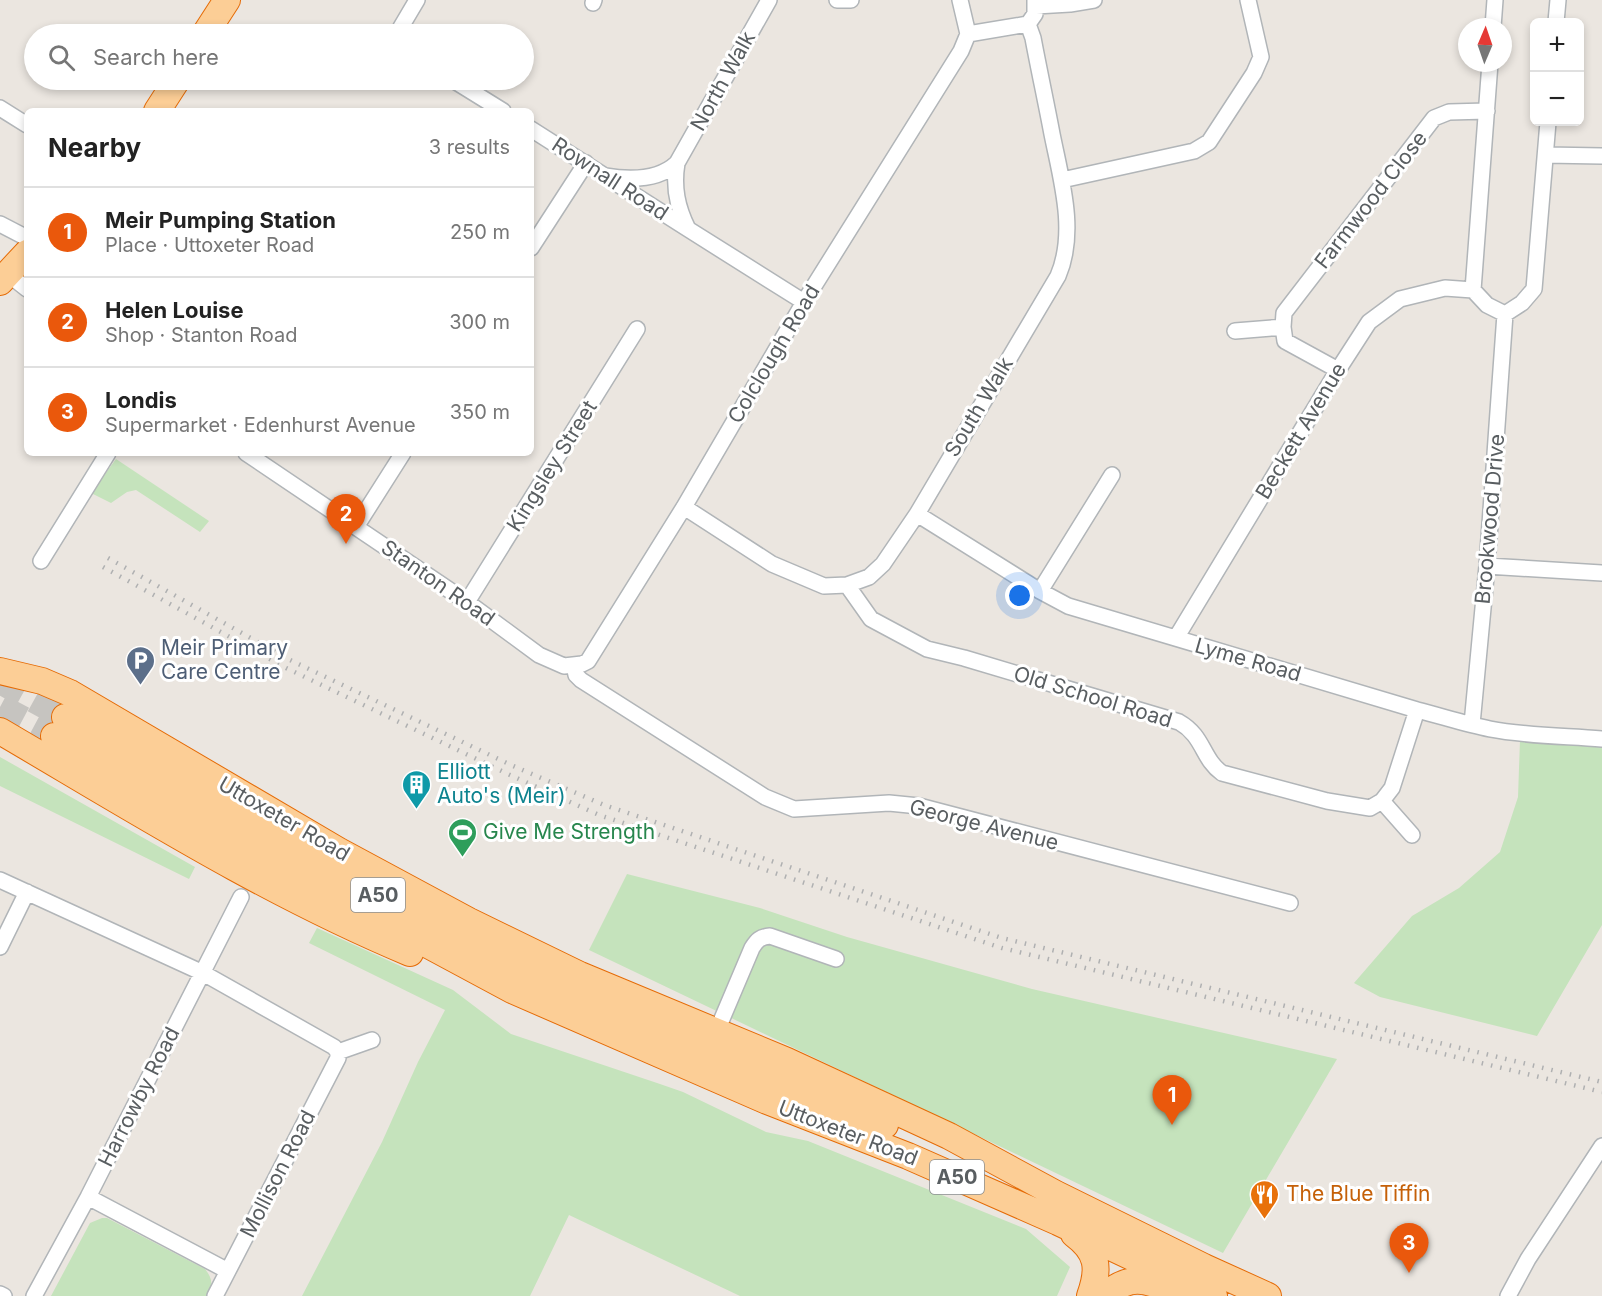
<!DOCTYPE html>
<meta charset="utf-8">
<style>
:root{--surface:#fff;--page:#f6f6f6;--text:#222;--muted:#767676;--line:#e0e0e0;--accent:#ea580c}
body{margin:0;font-family:Inter,sans-serif;background:var(--page);color:var(--text)}
.controls{position:absolute;right:18px;top:18px;display:grid;overflow:hidden;border-radius:9px;box-shadow:0 3px 9px #0003}
.controls button{width:54px;height:54px;display:grid;place-items:center;padding:0;border:0;border-bottom:2px solid var(--line);background:var(--surface);color:var(--text);font:30px sans-serif}
.compass{position:absolute;left:1458px;top:18px;width:54px;height:54px;border-radius:50%;background:var(--surface);box-shadow:0 3px 9px #0003;rotate:2deg}
.you{position:absolute;left:1020px;top:596px;width:21px;height:21px;margin:-15px;border:4px solid #fff;border-radius:50%;background:#1a73e8;box-shadow:0 0 0 9px #1a73e833}
.badge{display:grid;place-items:center;width:39px;height:39px;border-radius:50%;background:var(--accent);color:#fff;font-size:20px;font-weight:700}
.pin{position:absolute;translate:-50% -50px;filter:drop-shadow(0 2px 3px #0008)}
.pin::after{content:'';position:absolute;top:32px;width:21px;height:18px;background:inherit;clip-path:polygon(0 0,100% 0,50% 100%)}
.list{margin:0;padding:0;list-style:none}
h2{display:flex;justify-content:space-between;align-items:center;height:78px;margin:0;padding:0 24px;font-size:26px}
h2 small{font-size:20px;font-weight:400;color:var(--muted)}
.list li{display:grid;grid-template-columns:39px 1fr auto;gap:18px;align-items:center;box-sizing:border-box;height:90px;padding:0 24px;border-top:2px solid var(--line)}
.list b{display:block;font-size:22px;white-space:nowrap}
.list p{margin:0;font-size:20px;white-space:nowrap;color:var(--muted)}
.list em{font-size:20px;font-style:normal;color:var(--muted)}
.icon{flex:none;width:33px;height:33px;fill:none;stroke:currentColor;stroke-width:2;stroke-linecap:round;stroke-linejoin:round}
.map{position:relative;flex:none;width:1602px;height:1296px;overflow:hidden}
.search{position:absolute;background:var(--surface);box-shadow:0 3px 9px #0003;left:24px;top:24px;width:510px;height:66px;display:flex;align-items:center;gap:15px;box-sizing:border-box;padding:0 21px;border-radius:33px;color:var(--muted);font-size:22px}
.panel{position:absolute;background:var(--surface);box-shadow:0 3px 9px #0003;left:24px;top:108px;width:510px;height:348px;border-radius:9px}
.map>svg:first-child{display:block}
.green{fill:#c5e3bc}
.lines{fill:none;stroke-linecap:round;stroke-linejoin:round}
.trunk-tunnel{stroke:#c6c4c0;stroke-width:26;stroke-dasharray:26 13;stroke-linecap:butt}
.minor-casing{stroke:#b1b5b8;stroke-width:18}
.trunk-casing{stroke:#e56b06;stroke-width:28}
.minor{stroke:#fff;stroke-width:15}
.trunk{stroke:#fcce96;stroke-width:26}
.rail{stroke:#afb0b1;stroke-width:4.5;stroke-dasharray:1.5 8;stroke-linecap:butt}
.labels{text-anchor:middle;stroke-width:6;stroke-linejoin:round;paint-order:stroke}
.shield{fill:#fff;stroke:#8b8e90;stroke-width:1.5}
.shield-label{font-size:20px;font-weight:bold;fill:#595e61}
.street-label{font-size:21px;fill:#595e61;stroke:#fff}
.service-label{font-size:21px;fill:#4e5e75;stroke:#fff;text-anchor:start}
.culture-label{font-size:21px;fill:#0d838f;stroke:#fff;text-anchor:start}
.leisure-label{font-size:21px;fill:#27864d;stroke:#fff;text-anchor:start}
.food-label{font-size:21px;fill:#c56008;stroke:#fff;text-anchor:start}
</style>
<div class="map">
<svg width="1602" height="1296" viewBox="0 0 1602 1296">
<rect width="100%" height="100%" fill="#ebe6e0"/>
<path class="green" d="M116 459 209 521 200 532 136 490 127 492 111 503 91 493Z
M1520 740 1602 745V925L1537 1036 1380 997 1354 983 1412 916 1459 888 1500 852 1518 797Z
M0 757 195 867 189 879 0 786Z
M627 874 760 908 847 937 1032 989 1337 1059 1223 1253 589 950Z
M317 928 453 990 511 1034 660 1084 683 1092 766 1132 808 1141 1026 1229 1070 1267 1057 1296H740L569 1215 530 1296H302L382 1142 418 1062 445 1010 309 943Z
M102 1218H107L205 1269C213 1279 213 1285 207 1296H51L90 1223Z"/>
<g class="lines">
<path class="trunk-tunnel" d="M0 681 65 717
M0 707 54 736"/>
<defs>
<path id="minor" d="M837 0H851
M960 0 968 34 1028 24 1035 14V0
M593 3 594 0
M1036 6 1070 4 1094 0
M1556 22 1558 0
M1493 27 1495 0
M399 34 401 27 417 0
M1490 63 1473 290 1487 305 1505 314
M453 80 503 111
M0 108 27 125
M531 129 688 229
M1546 155 1602 156
M677 163C673 187 677 207 688 229L804 302
M605 176C629 180 658 181 677 163L769 0
M1062 180 1194 151 1209 142 1254 73 1261 57 1248 0
M0 224 27 238
M531 248 586 163
M8 274 27 289
M1505 314 1522 303 1534 289 1548 122
M1235 331 1283 327
M1338 370 1285 341 1283 327 1284 313 1434 118 1449 112 1487 111
M246 453 467 602 539 655 564 666 582 664 588 661 684 507 804 302 961 51 968 34
M684 507 772 564 824 586 847 585 869 577 883 564 917 514 1058 276C1077 232 1061 179 1052 134 1046 102 1039 70 1033 38L1028 24
M917 514 1040 591 1068 606 1417 710C1441 716 1465 724 1490 729 1526 736 1565 736 1602 739
M356 527 403 453
M41 561 108 453
M1487 566 1602 573
M847 585 871 619 927 649 964 658 1179 722C1204 736 1202 759 1222 773L1327 801 1370 808 1382 801 1392 788 1417 710
M1040 591 1112 475
M467 602 637 329
M1176 638 1338 370 1369 322 1400 299 1445 288 1473 290
M574 665 576 675 581 680 765 797 794 809 889 803 919 806 1290 903
M1472 724 1487 566 1505 314
M1382 801 1412 835
M0 880 203 973 334 1047 338 1052V1058L215 1296
M0 947 27 892
M716 1033 752 948C757 940 760 937 770 936L836 959
M338 1052 372 1040
M88 1197 228 1271
M0 1294 4 1296
M34 1296 88 1197 241 897
M1508 1296 1528 1259 1602 1146"/>
<path id="trunk" d="M205 34 227 0
M157 111 177 80
M0 282 27 253
M0 671 42 681 70 693 339 851 469 921 580 975 787 1061 949 1136 1056 1194 1204 1267 1268 1296
M65 717 345 878 525 974 703 1052 885 1125
M0 731C133 809 266 893 410 953
M54 736 268 859 512 990 767 1101 908 1156 1058 1222 1214 1296
M1074 1234C1098 1252 1100 1268 1090 1296
M1104 1296C1129 1275 1144 1278 1172 1291"/>
</defs>
<use href="#minor" class="minor-casing"/>
<use href="#trunk" class="trunk-casing"/>
<use href="#minor" class="minor"/>
<use href="#trunk" class="trunk"/>
<path class="rail" d="M108 558 290 660 511 765 604 805 1002 938 1602 1082
M103 567 286 668 510 775 599 815 1002 948 1602 1092"/>
</g>
<defs>
<symbol id="parking-pin" viewBox="-11 -11 22 30"><path d="M0 17L-7.5 6A9.5 9.5 0 1 1 7.5 6Z" fill="#5c6f8a" stroke="#fff"/><path d="M-3.5-5.5H1a3.5 3.5 0 0 1 0 7H-1V5.5H-3.5ZM-1-3.4V-.6H.8a1.4 1.4 0 0 0 0-2.8Z" fill="#fff"/></symbol>
<symbol id="building-pin" viewBox="-11 -11 22 30"><path d="M0 17L-7.5 6A9.5 9.5 0 1 1 7.5 6Z" fill="#0f9aa8" stroke="#fff"/><path d="M-4-6H4V6H1V3H-1V6H-4ZM-2.5-4.3h1.7v1.8h-1.7ZM.8-4.3h1.7v1.8H.8ZM-2.5-1h1.7V.8h-1.7ZM.8-1h1.7V.8H.8Z" fill="#fff"/></symbol>
<symbol id="stadium-pin" viewBox="-11 -11 22 30"><path d="M0 17L-7.5 6A9.5 9.5 0 1 1 7.5 6Z" fill="#2e9e5b" stroke="#fff"/><path d="M0-5a6.5 5 0 1 0 0 10a6.5 5 0 1 0 0-10ZM-3.5-1.8h7v3.6h-7Z" fill="#fff"/></symbol>
<symbol id="restaurant-pin" viewBox="-11 -11 22 30"><path d="M0 17L-7.5 6A9.5 9.5 0 1 1 7.5 6Z" fill="#e8710a" stroke="#fff"/><path d="M-5-6h1v4h1v-4h1v4h1v-4h1v5L-1.5 .5V6h-2V.5L-5-1ZM5-6V6H3V1.5H1.5Q1.5-4 5-6Z" fill="#fff"/></symbol>
</defs>
<g fill-rule="evenodd">
<use href="#parking-pin" x="124" y="644" width="33" height="45"/>
<use href="#building-pin" x="400" y="768" width="33" height="45"/>
<use href="#stadium-pin" x="446" y="816" width="33" height="45"/>
<use href="#restaurant-pin" x="1248" y="1178" width="33" height="45"/>
</g>
<g class="labels">
<g class="shield">
<rect x="351" y="878" width="54" height="34" rx="4.5"/>
<rect x="930" y="1160" width="54" height="34" rx="4.5"/>
</g>
<g class="shield-label">
<text x="378" y="902">A50</text>
<text x="957" y="1184">A50</text>
</g>
<g class="street-label">
<text transform="translate(723 81) rotate(-61)" y="7">North Walk</text>
<text transform="translate(610 179) rotate(33)" y="7">Rownall Road</text>
<text transform="translate(1371 200) rotate(-52)" y="7">Farmwood Close</text>
<text transform="translate(774 354) rotate(-59)" y="7">Colclough Road</text>
<text transform="translate(979 407) rotate(-59)" y="7">South Walk</text>
<text transform="translate(1301 431) rotate(-59)" y="7">Beckett Avenue</text>
<text transform="translate(552 466) rotate(-58)" y="7">Kingsley Street</text>
<text transform="translate(1490 519) rotate(-85)" y="7">Brookwood Drive</text>
<text transform="translate(438 583) rotate(35)" y="7">Stanton Road</text>
<text transform="translate(1248 660) rotate(16)" y="7">Lyme Road</text>
<text transform="translate(1093 697) rotate(17)" y="7">Old School Road</text>
<text transform="translate(284 819) rotate(30)" y="7">Uttoxeter Road</text>
<text transform="translate(984 825) rotate(14)" y="7">George Avenue</text>
<text transform="translate(139 1097) rotate(-63)" y="7">Harrowby Road</text>
<text transform="translate(848 1133) rotate(21)" y="7">Uttoxeter Road</text>
<text transform="translate(278 1174) rotate(-63)" y="7">Mollison Road</text>
</g>
<g class="service-label">
<text x="161" y="655">Meir Primary<tspan x="161" dy="24">Care Centre</tspan></text>
</g>
<g class="culture-label">
<text x="437" y="779">Elliott<tspan x="437" dy="24">Auto's (Meir)</tspan></text>
</g>
<g class="leisure-label">
<text x="483" y="839">Give Me Strength</text>
</g>
<g class="food-label">
<text x="1286" y="1201">The Blue Tiffin</text>
</g>
</g>
</svg>
<div class="controls">
<button>+</button>
<button>−</button>
</div>
<svg class="compass" viewBox="-18 -18 36 36"><path d="M0-13l5 13h-10z" fill="#e53935"/><path d="M0 13l5-13h-10z" fill="#767676"/></svg>
<div class="you"></div>
<div class="pin badge" style="left:1172px;top:1125px">1</div>
<div class="pin badge" style="left:346px;top:544px">2</div>
<div class="pin badge" style="left:1409px;top:1273px">3</div>
<div class="search"><svg class="icon" aria-label="search" viewBox="0 0 24 24"><circle cx="10" cy="10" r="6"/><path d="M15 15l6 6"/></svg>Search here</div>
<section class="panel">
<h2>Nearby<small>3 results</small></h2>
<ul class="list">
<li><span class="badge">1</span><div><b>Meir Pumping Station</b><p>Place · Uttoxeter Road</p></div><em>250 m</em></li>
<li><span class="badge">2</span><div><b>Helen Louise</b><p>Shop · Stanton Road</p></div><em>300 m</em></li>
<li><span class="badge">3</span><div><b>Londis</b><p>Supermarket · Edenhurst Avenue</p></div><em>350 m</em></li>
</ul>
</section>
</div>
